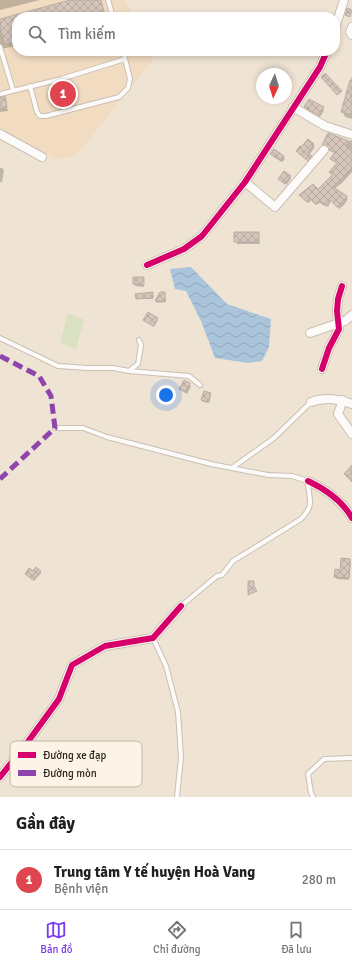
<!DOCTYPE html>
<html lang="vi">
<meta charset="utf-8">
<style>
:root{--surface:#fff;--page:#f2f2f2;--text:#202124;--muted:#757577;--line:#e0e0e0;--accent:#7c3aed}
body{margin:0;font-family:Signika,sans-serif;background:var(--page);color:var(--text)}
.compass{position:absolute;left:256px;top:68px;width:36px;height:36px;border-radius:50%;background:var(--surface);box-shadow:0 2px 6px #0003;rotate:184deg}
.you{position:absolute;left:166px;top:395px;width:14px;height:14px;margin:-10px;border:3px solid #fff;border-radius:50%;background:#1a73e8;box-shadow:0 0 0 6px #1a73e833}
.badge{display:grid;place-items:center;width:26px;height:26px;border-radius:50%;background:var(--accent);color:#fff;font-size:13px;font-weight:700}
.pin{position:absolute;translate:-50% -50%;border:2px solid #fff;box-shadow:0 1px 4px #0006}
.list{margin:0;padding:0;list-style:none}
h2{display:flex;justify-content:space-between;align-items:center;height:52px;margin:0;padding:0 16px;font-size:17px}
h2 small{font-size:13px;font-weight:400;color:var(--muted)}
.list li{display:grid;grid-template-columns:26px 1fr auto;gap:12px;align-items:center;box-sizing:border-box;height:60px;padding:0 16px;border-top:1px solid var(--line)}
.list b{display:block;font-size:15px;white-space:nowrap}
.list p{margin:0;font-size:13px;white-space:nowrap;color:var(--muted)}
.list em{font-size:13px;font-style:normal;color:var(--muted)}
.icon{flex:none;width:22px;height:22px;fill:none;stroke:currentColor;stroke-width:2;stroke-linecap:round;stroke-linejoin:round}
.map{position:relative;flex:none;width:352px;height:797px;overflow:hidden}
.search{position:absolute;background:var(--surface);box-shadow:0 2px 6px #0003;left:12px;right:12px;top:12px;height:44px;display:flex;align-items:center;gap:10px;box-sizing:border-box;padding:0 14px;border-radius:16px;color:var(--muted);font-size:15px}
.sheet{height:112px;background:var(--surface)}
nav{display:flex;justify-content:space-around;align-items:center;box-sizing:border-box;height:56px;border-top:1px solid var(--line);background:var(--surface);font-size:11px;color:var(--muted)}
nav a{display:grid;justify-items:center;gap:2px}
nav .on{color:var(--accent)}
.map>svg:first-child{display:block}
.built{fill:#f1dcc2}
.park{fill:#dae0c2}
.water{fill:url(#water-waves)}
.shadow{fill:#0003}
.building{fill:url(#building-cross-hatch);stroke:#baaea5}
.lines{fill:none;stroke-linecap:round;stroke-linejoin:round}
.service-casing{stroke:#c9bfb3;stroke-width:6}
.minor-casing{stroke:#c9bfb3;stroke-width:10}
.service{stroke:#fdfbf9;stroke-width:4}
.minor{stroke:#fdfbf9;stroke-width:8}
.quiet{stroke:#8e44ad;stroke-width:5;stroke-dasharray:10 5;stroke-linecap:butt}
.cycleway-casing{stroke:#fdf4e8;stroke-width:8}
.cycleway{stroke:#d6006c;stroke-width:6}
.key{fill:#fdf4e8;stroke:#bfb6aa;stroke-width:1}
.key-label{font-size:11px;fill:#2e261b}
</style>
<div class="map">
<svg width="352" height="797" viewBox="0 0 352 797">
<defs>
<pattern id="water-waves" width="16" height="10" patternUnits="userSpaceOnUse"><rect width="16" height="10" fill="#aac4db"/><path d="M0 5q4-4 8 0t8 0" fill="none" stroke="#93a8bb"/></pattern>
<pattern id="building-cross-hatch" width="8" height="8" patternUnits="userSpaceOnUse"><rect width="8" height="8" fill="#d5c5ba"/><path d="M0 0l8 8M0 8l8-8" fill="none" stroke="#b7a99f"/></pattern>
</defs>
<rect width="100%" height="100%" fill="#efe3d4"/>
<path class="built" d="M0 0H125L134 17H17V51H150L154 58 79 152 68 158 55 159 0 130Z"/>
<path class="park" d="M68 313 84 320 76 349 60 343Z"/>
<path class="water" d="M191 267 227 304 271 319 269 347 262 361 248 363 215 358 201 321 186 291 175 289 170 269Z"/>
<path class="shadow" d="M0 0H40L0 10Z
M74 0H101L106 17H17V46L0 49V20Z
M352 76V119L345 117 343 112Z
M4 98 8 111 0 112V99Z
M305 107 323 108 324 110 320 117 306 109Z
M308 140 315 147 309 155 312 159 309 162 298 153Z
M352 140V172L342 183 334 189 346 197 348 199 344 205 339 209 331 201 328 207 320 203 316 205 312 200 308 203 302 197 317 191 333 176 330 173 337 164 332 159 335 153 332 152 329 148 324 147 323 145 347 142Z
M274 150 284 157 285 159 282 162 273 156 272 154Z
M0 168H2L4 170 2 182H0Z
M290 177 291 179 286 185 281 181Z
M235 233H258L260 244H237Z
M134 278H143L144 287 135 286Z
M161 293H164L165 295 166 302 157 303 156 301Z
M152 294 153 299H137Z
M157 318 158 320 154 327 145 320Z
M189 384 191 386 187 394 182 391 180 389Z
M210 394 211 396 209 403 203 402 202 399Z
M350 560 351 562 349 580 337 579 335 576Z
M40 571 41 573 34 581 26 574Z"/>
<path class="building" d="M70 0H101L105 17H17V41L5 44 0 27V19Z
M347 8 352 10 350 17 345 15Z
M325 73 342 91 337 95 321 77Z
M350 80H352V115L341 112Z
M5 96 7 107 0 109V97Z
M309 99 324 107 319 116 304 107Z
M328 133 349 141 346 146 352 149V169L341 181 333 187 347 196 343 204 342 203 337 207 330 200 326 206 318 201 315 204 310 198 307 202 299 195 313 184 318 189 332 175 329 172 337 163 330 159 335 152 329 150 327 146 322 145Z
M308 139 314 144 308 153 312 156 308 161 296 151 300 146 301 147Z
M274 149 284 156 281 161 270 154Z
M284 171 291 176 285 184 278 179Z
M234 232H259V242H234Z
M133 277H144V285L133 284Z
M153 292V298L136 299 135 294Z
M160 292H165V301H155Z
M148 312 158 318 153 326 143 320Z
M184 380 190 383 186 392 179 389Z
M204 391 211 393 208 402 201 400Z
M352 465V482L344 474Z
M341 558 350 559 349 578 334 577 335 569 340 570Z
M36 567 41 571 33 580 25 574 29 568 33 571Z
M248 581H254V586L257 591 248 595Z"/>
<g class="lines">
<defs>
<path id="service" d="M108 0 113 17
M0 47 13 90
M30 86 37 112 40 116H46L119 97 128 88 130 79 123 51
M0 94 61 79 125 59
M0 338 58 366 88 368H113L129 371 189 376 200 385
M129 371 138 364 141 345 139 340
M55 428H83L107 437 211 464 268 475 292 476 308 481C308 500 316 503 301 519L233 561 222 575 217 576 181 606
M232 468 274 438 311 402
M153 638 166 666 178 712 181 757 177 797
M313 797 311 793 308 774 324 759 352 758"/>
<path id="minor" d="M352 27 350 32 352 35
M335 28 344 0
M293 107 325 126 350 134
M0 134 42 157
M245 182 275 207 324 150
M147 265 184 249 202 236 245 182 320 67 327 51
M310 333 345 321 352 315
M322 369 329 348 339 329 337 311 338 299 342 286
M343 400 338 414 352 434
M311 402C324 397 339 399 352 404
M308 481C325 489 343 502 352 518
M0 777 27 743 59 699 72 665 105 646 153 638 181 606"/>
</defs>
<use href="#service" class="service-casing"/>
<use href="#minor" class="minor-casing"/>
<use href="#service" class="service"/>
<use href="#minor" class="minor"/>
<path class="quiet" d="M0 356 39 376 51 396 55 428 0 479"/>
<defs>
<path id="cycleway" d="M147 265 184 249 202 236 245 182 320 67 327 51
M322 369 329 348 339 329 337 311 338 299 342 286
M308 481C325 489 343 502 352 518
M0 777 27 743 59 699 72 665 105 646 153 638 181 606"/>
</defs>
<use href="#cycleway" class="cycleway-casing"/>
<use href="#cycleway" class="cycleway"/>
</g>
<rect x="10" y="741" width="132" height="46" rx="6" class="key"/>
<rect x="18" y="752" width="18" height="6" fill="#d6006c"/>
<rect x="18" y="770" width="18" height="6" fill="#8e44ad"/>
<g class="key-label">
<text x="43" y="759">Đường xe đạp</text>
<text x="43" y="777">Đường mòn</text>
</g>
</svg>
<svg class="compass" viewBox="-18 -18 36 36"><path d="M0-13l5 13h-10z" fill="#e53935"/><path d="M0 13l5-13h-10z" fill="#757577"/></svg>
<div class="you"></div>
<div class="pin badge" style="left:63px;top:94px;background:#e0444e">1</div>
<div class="search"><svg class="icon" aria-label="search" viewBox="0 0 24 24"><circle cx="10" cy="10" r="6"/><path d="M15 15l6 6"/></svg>Tìm kiếm</div>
</div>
<section class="sheet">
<h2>Gần đây<small></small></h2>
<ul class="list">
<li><span class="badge" style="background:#e0444e">1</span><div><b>Trung tâm Y tế huyện Hoà Vang</b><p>Bệnh viện</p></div><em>280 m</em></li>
</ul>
</section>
<nav>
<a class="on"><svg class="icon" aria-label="map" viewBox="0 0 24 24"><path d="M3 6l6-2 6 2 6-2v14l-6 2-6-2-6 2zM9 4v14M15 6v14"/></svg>Bản đồ</a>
<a><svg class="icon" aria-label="directions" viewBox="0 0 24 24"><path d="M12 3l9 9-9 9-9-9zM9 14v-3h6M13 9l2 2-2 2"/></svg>Chỉ đường</a>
<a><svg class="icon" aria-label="saved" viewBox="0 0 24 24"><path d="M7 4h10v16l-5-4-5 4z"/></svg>Đã lưu</a>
</nav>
